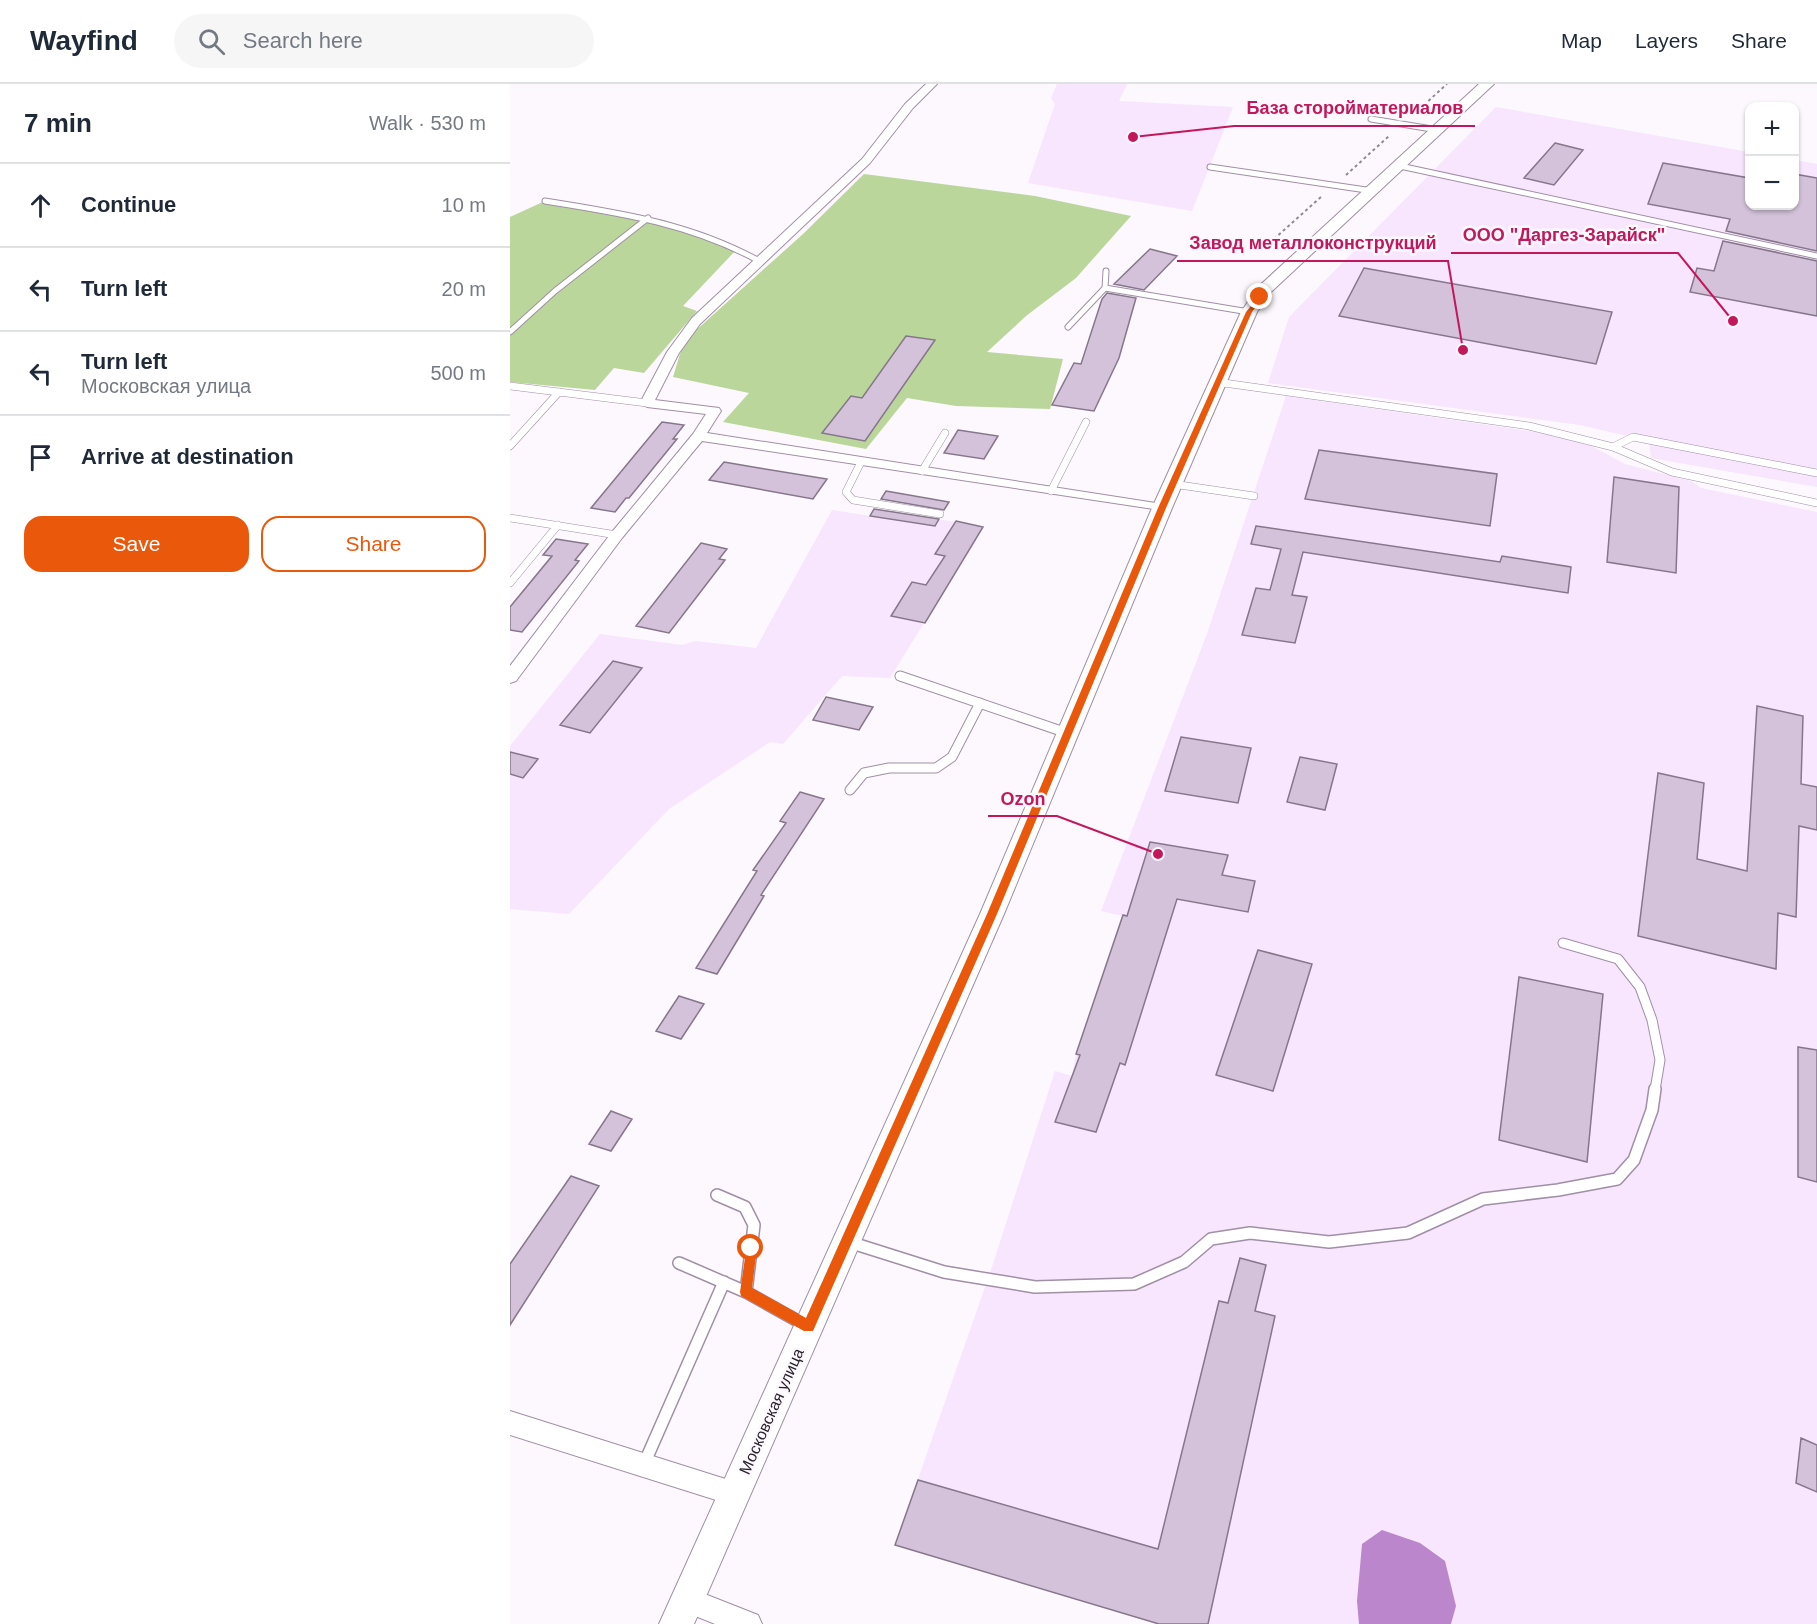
<!DOCTYPE html>
<meta charset="utf-8">
<style>
:root{--surface:#fff;--page:#f6f6f7;--text:#1f2937;--muted:#747a83;--line:#e0e1e3;--accent:#ea580c}
body{margin:0;font-family:Arial,sans-serif;background:var(--page);color:var(--text)}
.controls{position:absolute;right:18px;top:18px;display:grid;overflow:hidden;border-radius:12px;box-shadow:0 2px 4px #0004}
.controls button{width:54px;height:54px;display:grid;place-items:center;padding:0;border:0;border-bottom:2px solid var(--line);background:var(--surface);color:var(--text);font:30px sans-serif}
.stop{position:absolute;width:18px;height:18px;margin:-14px;border:4px solid #ea580c;border-radius:50%;background:#fff}
.stop.end{background:#ea580c;border-color:#fff;box-shadow:0 2px 6px #0008}
.list{margin:0;padding:0;list-style:none}
h2{display:flex;justify-content:space-between;align-items:center;height:78px;margin:0;padding:0 24px;font-size:26px}
h2 small{font-size:20px;font-weight:400;color:var(--muted)}
.list li{display:grid;grid-template-columns:39px 1fr auto;gap:18px;align-items:center;box-sizing:border-box;height:84px;padding:0 24px;border-top:2px solid var(--line)}
.list b{display:block;font-size:22px;white-space:nowrap}
.list p{margin:0;font-size:20px;white-space:nowrap;color:var(--muted)}
.list em{font-size:20px;font-style:normal;color:var(--muted)}
.actions{display:flex;gap:12px;padding:18px 24px}
.actions a{flex:1;padding:14px 0;border:2px solid var(--accent);border-radius:18px;text-align:center;font-size:21px;color:var(--accent)}
.actions .main{background:var(--accent);color:#fff}
.icon{flex:none;width:33px;height:33px;fill:none;stroke:currentColor;stroke-width:2;stroke-linecap:round;stroke-linejoin:round}
.map{position:relative;flex:none;width:1307px;height:1540px;overflow:hidden}
header{display:flex;align-items:center;gap:36px;box-sizing:border-box;height:84px;padding:0 30px;background:var(--surface);border-bottom:2px solid var(--line)}
header strong{font-size:28px}
nav{display:flex;gap:33px;margin-inline-start:auto;font-size:21px}
.search{width:420px;height:54px;background:var(--page);display:flex;align-items:center;gap:15px;box-sizing:border-box;padding:0 21px;border-radius:33px;color:var(--muted);font-size:22px}
main{display:flex}
aside{flex:1;background:var(--surface)}
.map>svg:first-child{display:block}
.built{fill:#f8e5fe}
.green{fill:#bad69a}
.water{fill:#bb86cb}
.building{fill:#d4c2da;stroke:#86768b;stroke-width:1.5}
.lines{fill:none;stroke-linecap:round;stroke-linejoin:round}
.service-far3-casing{stroke:#a08fa5;stroke-width:7}
.service-far2-casing{stroke:#a08fa5;stroke-width:8}
.service-far1-casing{stroke:#a08fa5;stroke-width:11}
.service-casing{stroke:#a08fa5;stroke-width:14}
.minor-casing{stroke:#a08fa5;stroke-width:2}
.secondary-casing{stroke:#a08fa5;stroke-width:2}
.path{stroke:#8f8a91;stroke-width:2;stroke-dasharray:3 3;stroke-linecap:butt}
.service-far3{stroke:#fff;stroke-width:5}
.service-far2{stroke:#fff;stroke-width:7}
.service-far1{stroke:#fff;stroke-width:9}
.service{stroke:#fff;stroke-width:11}
.minor{fill:#fff;fill-rule:evenodd}
.secondary{fill:#fff;fill-rule:evenodd}
.route{fill:#ea580c}
.labels{text-anchor:middle;stroke-width:5;stroke-linejoin:round;paint-order:stroke}
.street-label{font-size:16px;fill:#28222a;stroke:#fcf8fd}
.leader{fill:none;stroke:#c2185b;stroke-width:2}
.callout-dot{fill:#c2185b;stroke:#fcf8fd;stroke-width:2}
.callout-label{font-size:18px;text-anchor:middle;font-weight:bold;fill:#c2185b;stroke:#fcf8fd;stroke-width:5;stroke-linejoin:round;paint-order:stroke}
</style>
<header>
<strong>Wayfind</strong>
<div class="search"><svg class="icon" aria-label="search" viewBox="0 0 24 24"><circle cx="10" cy="10" r="6"/><path d="M15 15l6 6"/></svg>Search here</div>
<nav><a>Map</a><a>Layers</a><a>Share</a></nav>
</header>
<main>
<aside>
<h2>7 min<small>Walk · 530 m</small></h2>
<ul class="list">
<li><svg class="icon" aria-label="ahead" viewBox="0 0 24 24"><path d="M12 20V5M6 11l6-6 6 6"/></svg><div><b>Continue</b></div><em>10 m</em></li>
<li><svg class="icon" aria-label="left" viewBox="0 0 24 24"><path d="M17 20v-9H6M10 6l-5 5 5 5"/></svg><div><b>Turn left</b></div><em>20 m</em></li>
<li><svg class="icon" aria-label="left" viewBox="0 0 24 24"><path d="M17 20v-9H6M10 6l-5 5 5 5"/></svg><div><b>Turn left</b><p>Московская улица</p></div><em>500 m</em></li>
<li><svg class="icon" aria-label="arrive" viewBox="0 0 24 24"><path d="M6 21V4h12l-3 4 3 4H6"/></svg><div><b>Arrive at destination</b></div></li>
</ul>
<div class="actions"><a class="main">Save</a><a>Share</a></div>
</aside>
<div class="map">
<svg width="1307" height="1540" viewBox="0 0 1307 1540">
<rect width="100%" height="100%" fill="#fcf8fd"/>
<path class="built" d="M547 0H617L609 17 723 23 682 127 518 99 545 20 541 14Z
M986 23 1239 68 1240 122H1284L1285 76 1307 80V403L1141 374 1139 357 1070 341 758 299 779 233Z
M776 312 1047 351 1076 359 1115 380 1181 397 1191 404 1307 428V1540H649L385 1461 482 1183 545 987 562 992 566 970 613 832 591 827 698 547Z
M322 426 411 440 416 433 473 443 380 594 332 592 273 660 260 658 159 725 59 830 0 825V662L90 550 172 561 185 557 246 564Z"/>
<path class="green" d="M354 90 525 112 621 132 566 194 516 232 477 268 553 275 540 325 446 322 397 314 356 365 213 338 239 309 163 293 174 257 293 150Z
M35 117 154 136 228 164 173 222 187 227 134 289 104 284 85 306 0 298V133Z"/>
<path class="water" d="M872 1446 910 1459 935 1477 946 1522 941 1540H849L847 1517 852 1460Z"/>
<path class="building" d="M1045 59 1073 66 1044 101 1014 94Z
M1153 79 1239 94V122H1284V90L1307 94V167L1216 147 1220 135 1138 120Z
M1213 157 1307 177V232L1180 208 1187 184 1204 187Z
M640 165 667 172 634 206 604 200Z
M854 184 1102 228 1086 280 829 232Z
M597 209 626 214 609 274 584 327 542 321 564 279 571 280 592 215Z
M396 252 425 256 355 357 312 349 341 312 352 314Z
M152 338 174 341 163 355H167L119 414H116L105 428 81 424Z
M448 346 488 352 474 375 434 369Z
M809 366 987 390 980 442 795 415Z
M214 378 249 384 317 395 303 415 199 396Z
M1104 393 1169 403 1166 489 1097 478Z
M376 407 439 418 434 426 371 415Z
M364 425 429 435 425 442 360 432Z
M446 437 473 443 415 539 381 532 402 498 416 501 435 472 425 470Z
M746 442 990 478 992 472 1061 483 1058 509 793 468 782 511 797 513 785 559 732 551 746 504 760 506 771 465 741 460Z
M46 455 78 460 65 476 69 477 12 548 0 546V523L42 472 33 471Z
M191 459 217 465 209 475 215 476 159 549 126 542Z
M103 577 132 584 80 649 50 641Z
M316 613 363 623 349 646 303 636Z
M1247 622 1293 632 1291 700 1307 703V746L1289 742 1286 833 1268 829 1266 885 1128 852 1148 689 1194 699 1187 775 1237 787Z
M671 653 741 664 728 719 655 707Z
M0 668 28 675 13 694 0 690Z
M790 673 827 680 815 726 777 718Z
M290 708 314 715 251 811 254 812 207 890 186 884 247 787 243 786 276 739 270 737Z
M640 758 718 771 712 791 745 797 738 828 667 815 615 981 610 979 586 1048 545 1038 570 971 566 970 613 831 617 832Z
M748 866 802 880 763 1007 706 991Z
M1009 893 1093 910 1077 1078 989 1056Z
M169 912 194 920 171 955 146 947Z
M1288 963 1307 966V1098L1288 1093Z
M101 1027 122 1035 101 1067 79 1060Z
M61 1092 89 1102 0 1241V1180Z
M730 1174 756 1181 745 1227 765 1232 698 1540H649L385 1461 408 1396 648 1465 709 1217 718 1219Z
M1291 1354 1307 1361V1408L1286 1399Z"/>
<g class="lines">
<defs>
<path id="service-far3" d="M861 35 928 46
M890 82 1307 172
M700 83 863 107
M35 117C111 129 183 140 251 178
M596 187 595 204 739 228
M558 243 595 204
M0 248 45 207 138 134"/>
<path id="service-far2" d="M707 298 1019 342 1103 363 1123 353 1307 389
M0 302 137 319
M0 362 49 308
M1103 363 1162 388 1307 419
M351 378 336 408 343 416 430 430
M412 387 435 349
M663 400 744 412
M541 407 576 338
M0 434 107 451
M0 499 48 441"/>
<path id="service-far1" d="M390 592 557 649
M340 706 354 689 379 684H426L442 673 470 619
M1053 859 1108 875 1130 903 1142 936 1150 976 1145 1006"/>
<path id="service" d="M207 1111 235 1123 244 1141 236 1208 295 1241
M339 1158 434 1188 525 1203 624 1200 674 1178 701 1155 740 1149 819 1158 898 1149 973 1115 1048 1106 1107 1095 1124 1076 1142 1026 1145 1005
M169 1179 236 1208
M134 1380 214 1198"/>
<path id="minor" d="M416 0H427L403 24 360 79 190 240 169 269 145 316 209 324 211 327 197 349 652 420 657 421 659 424 657 427 192 357 112 454 6 597 0 599V582L102 448 183 350 196 330 137 323 130 319 157 268 182 234 352 75 395 20Z
M0 1327 225 1398 234 1401 237 1410 234 1419 225 1422 0 1351Z
M177 1503 248 1531 252 1540H205L168 1525 164 1516 168 1507Z"/>
<path id="secondary" d="M969 0H984L760 209 747 228 662 424 494 830 184 1540H149L470 830 642 424 731 228 748 203Z"/>
</defs>
<use href="#service-far3" class="service-far3-casing"/>
<use href="#service-far2" class="service-far2-casing"/>
<use href="#service-far1" class="service-far1-casing"/>
<use href="#service" class="service-casing"/>
<use href="#minor" class="minor-casing"/>
<use href="#secondary" class="secondary-casing"/>
<path class="path" d="M905 29 937 0
M836 91 879 52
M764 155 812 112"/>
<use href="#service-far3" class="service-far3"/>
<use href="#service-far2" class="service-far2"/>
<use href="#service-far1" class="service-far1"/>
<use href="#service" class="service"/>
<use href="#minor" class="minor"/>
<use href="#secondary" class="secondary"/>
</g>
<path class="route" d="M750 211 753 213 742 228 656 424 487 830 303 1247H294L231 1212 230 1208 237 1160 241 1159 247 1164 242 1204 296 1234 477 830 648 424 736 228Z"/>
<g class="labels">
<g class="street-label">
<text transform="translate(261 1327) rotate(-66)" y="6">Московская улица</text>
</g>
</g>
<path class="leader" d="M623 53L724 42H965M1223 237L1168 169H941M953 266L938 177H667M648 770L547 732H478"/>
<g class="callout-dot">
<circle cx="623" cy="53" r="6"/>
<circle cx="1223" cy="237" r="6"/>
<circle cx="953" cy="266" r="6"/>
<circle cx="648" cy="770" r="6"/>
</g>
<g class="callout-label">
<text x="845" y="30">База сторойматериалов</text>
<text x="1054" y="157">ООО "Даргез-Зарайск"</text>
<text x="803" y="165">Завод металлоконструкций</text>
<text x="513" y="721">Ozon</text>
</g>
</svg>
<div class="controls">
<button>+</button>
<button>−</button>
</div>
<div class="stop" style="left:241px;top:1164px"></div>
<div class="stop end" style="left:750px;top:213px"></div>
</div>
</main>
